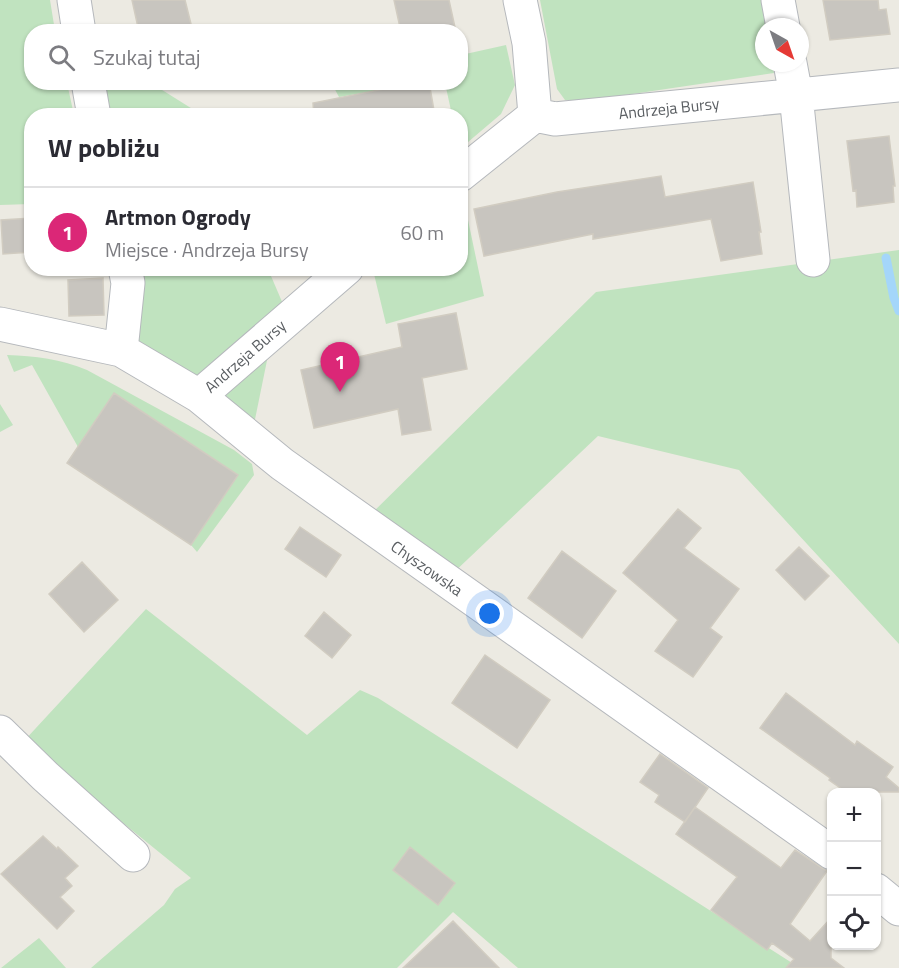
<!DOCTYPE html>
<html lang="pl">
<meta charset="utf-8">
<style>
:root{--surface:#fff;--page:#f7f7f7;--text:#2b2b33;--muted:#7c7c81;--line:#e1e1e2;--accent:#db2777}
body{margin:0;font-family:"Titillium Web",sans-serif;background:var(--page);color:var(--text)}
.controls{position:absolute;right:18px;bottom:18px;display:grid;overflow:hidden;border-radius:12px;box-shadow:0 2px 4px #0004}
.controls button{width:54px;height:54px;display:grid;place-items:center;padding:0;border:0;border-bottom:2px solid var(--line);background:var(--surface);color:var(--text);font:30px sans-serif}
.compass{position:absolute;left:755px;top:18px;width:54px;height:54px;border-radius:50%;background:var(--surface);box-shadow:0 2px 4px #0004;rotate:140deg}
.you{position:absolute;left:490px;top:614px;width:21px;height:21px;margin:-15px;border:4px solid #fff;border-radius:50%;background:#1a73e8;box-shadow:0 0 0 9px #1a73e833}
.badge{display:grid;place-items:center;width:39px;height:39px;border-radius:50%;background:var(--accent);color:#fff;font-size:20px;font-weight:700}
.pin{position:absolute;translate:-50% -50px;filter:drop-shadow(0 2px 3px #0008)}
.pin::after{content:'';position:absolute;top:32px;width:21px;height:18px;background:inherit;clip-path:polygon(0 0,100% 0,50% 100%)}
.list{margin:0;padding:0;list-style:none}
h2{display:flex;justify-content:space-between;align-items:center;height:78px;margin:0;padding:0 24px;font-size:26px}
h2 small{font-size:20px;font-weight:400;color:var(--muted)}
.list li{display:grid;grid-template-columns:39px 1fr auto;gap:18px;align-items:center;box-sizing:border-box;height:90px;padding:0 24px;border-top:2px solid var(--line)}
.list b{display:block;font-size:22px;white-space:nowrap}
.list p{margin:0;font-size:20px;white-space:nowrap;color:var(--muted)}
.list em{font-size:20px;font-style:normal;color:var(--muted)}
.icon{flex:none;width:33px;height:33px;fill:none;stroke:currentColor;stroke-width:2;stroke-linecap:round;stroke-linejoin:round}
.map{position:relative;flex:none;width:899px;height:968px;overflow:hidden}
.search{position:absolute;background:var(--surface);box-shadow:0 2px 4px #0004;left:24px;top:24px;width:444px;height:66px;display:flex;align-items:center;gap:15px;box-sizing:border-box;padding:0 21px;border-radius:24px;color:var(--muted);font-size:22px}
.panel{position:absolute;background:var(--surface);box-shadow:0 2px 4px #0004;left:24px;top:108px;width:444px;height:168px;border-radius:24px}
.map>svg:first-child{display:block}
.green{fill:#c0e3bf}
.lines{fill:none;stroke-linecap:round;stroke-linejoin:round}
.stream{stroke:#a4d6fa;stroke-width:9}
.building{fill:#c8c5bf;stroke:#d1ccc1;stroke-width:1.5}
.minor-casing{stroke:#b5b8bc;stroke-width:35}
.minor{stroke:#fff;stroke-width:33}
.labels{text-anchor:middle;stroke-width:4.5;stroke-linejoin:round;paint-order:stroke}
.street-label{font-size:16px;fill:#5a5e62;stroke:#fff}
</style>
<div class="map">
<svg width="899" height="968" viewBox="0 0 899 968">
<rect width="100%" height="100%" fill="#eceae2"/>
<path class="green" d="M0 0H50L55 31 32 32V82L67 83 74 115 32 116 31 204 0 205Z
M540 0H763L767 27H764V63H772L774 73 585 101 565 100 557 89Z
M506 45 515 85 501 114 461 148 460 116 452 115 445 83 460 82 461 55Z
M340 82 420 83 339 97 332 84Z
M88 83H151L202 115H94Z
M464 201 484 296 386 324 374 274 381 269 460 268V204Z
M899 250V644L739 470 598 436 450 576 363 522 596 292Z
M125 269H268L289 318 273 331 251 439 121 350Z
M7 355C35 356 61 359 87 370L234 450 252 464 254 475 197 552 191 545 238 475 114 393 78 447 32 365 14 372Z
M0 404 13 425 0 432Z
M146 609 307 735 360 690 378 698 800 968H518L453 912 397 968H91L164 905 175 889 191 878 23 742Z
M39 938 66 968H1Z"/>
<g class="lines">
<path class="stream" d="M886 258 894 298 899 311"/>
</g>
<path class="building" d="M132 0H185L193 32H139Z
M394 0H449L456 32H401Z
M823 0H878L879 10 886 9 890 34 830 40Z
M419 82H429L435 116H314L313 103Z
M889 136 895 186H893L894 202 857 207 856 190 853 191 847 141Z
M661 176 665 197 753 182 761 232H759L762 254 721 261 711 219 593 239V234L484 256 474 209 557 192Z
M32 218V252L3 254 1 220Z
M103 278 104 315 69 316 68 280Z
M456 313 467 369 422 378 431 430 402 435 398 409 314 428 301 370 402 347 398 324Z
M114 393 238 475 191 545 67 463Z
M678 509 701 528 684 548 739 589 710 628 722 637 693 677 655 651 678 620 623 573Z
M300 527 341 555 326 577 285 549Z
M799 547 829 576 805 600 776 570Z
M562 551 616 591 582 638 528 598Z
M82 562 118 600 84 632 49 594Z
M324 612 351 635 332 658 305 636Z
M485 655 550 700 517 748 452 703Z
M786 693 855 745 857 741 893 767 886 777 899 788V792H846L829 780 830 778 760 728Z
M660 754 708 788 685 822 655 802 659 795 640 782Z
M695 807 781 868 795 850 827 871 790 924 810 941 831 918V958L844 968H786L794 959 772 943 767 950 711 910 737 877 676 834Z
M43 836 57 849 58 847 78 866 65 878 72 886 60 897 74 911 57 929 1 874Z
M410 847 455 883 438 905 393 870Z
M453 921 499 968H403L420 952Z"/>
<g class="lines">
<defs>
<path id="minor" d="M74 0 79 32
M520 0 529 43 535 115
M778 0 783 27
M790 63 796 95 813 260
M88 82 94 116
M460 175 535 115 555 119 899 85
M0 324 121 350 199 396 282 464 832 853
M121 350 128 283 125 268
M199 396 347 268
M0 732 45 776 133 855
M876 890 899 909"/>
</defs>
<use href="#minor" class="minor-casing"/>
<use href="#minor" class="minor"/>
</g>
<g class="labels">
<g class="street-label">
<text transform="translate(669 108) rotate(-6)" y="6">Andrzeja Bursy</text>
<text transform="translate(245 356) rotate(-41)" y="6">Andrzeja Bursy</text>
<text transform="translate(427 568) rotate(35)" y="6">Chyszowska</text>
</g>
</g>
</svg>
<div class="controls">
<button>+</button>
<button>−</button>
<button><svg class="icon" aria-label="locate" viewBox="0 0 24 24"><circle cx="12" cy="12" r="6"/><path d="M12 2v4M12 18v4M2 12h4M18 12h4"/></svg></button>
</div>
<svg class="compass" viewBox="-18 -18 36 36"><path d="M0-13l5 13h-10z" fill="#e53935"/><path d="M0 13l5-13h-10z" fill="#7c7c81"/></svg>
<div class="you"></div>
<div class="pin badge" style="left:340px;top:392px">1</div>
<div class="search"><svg class="icon" aria-label="search" viewBox="0 0 24 24"><circle cx="10" cy="10" r="6"/><path d="M15 15l6 6"/></svg>Szukaj tutaj</div>
<section class="panel">
<h2>W pobliżu<small></small></h2>
<ul class="list">
<li><span class="badge">1</span><div><b>Artmon Ogrody</b><p>Miejsce · Andrzeja Bursy</p></div><em>60 m</em></li>
</ul>
</section>
</div>
